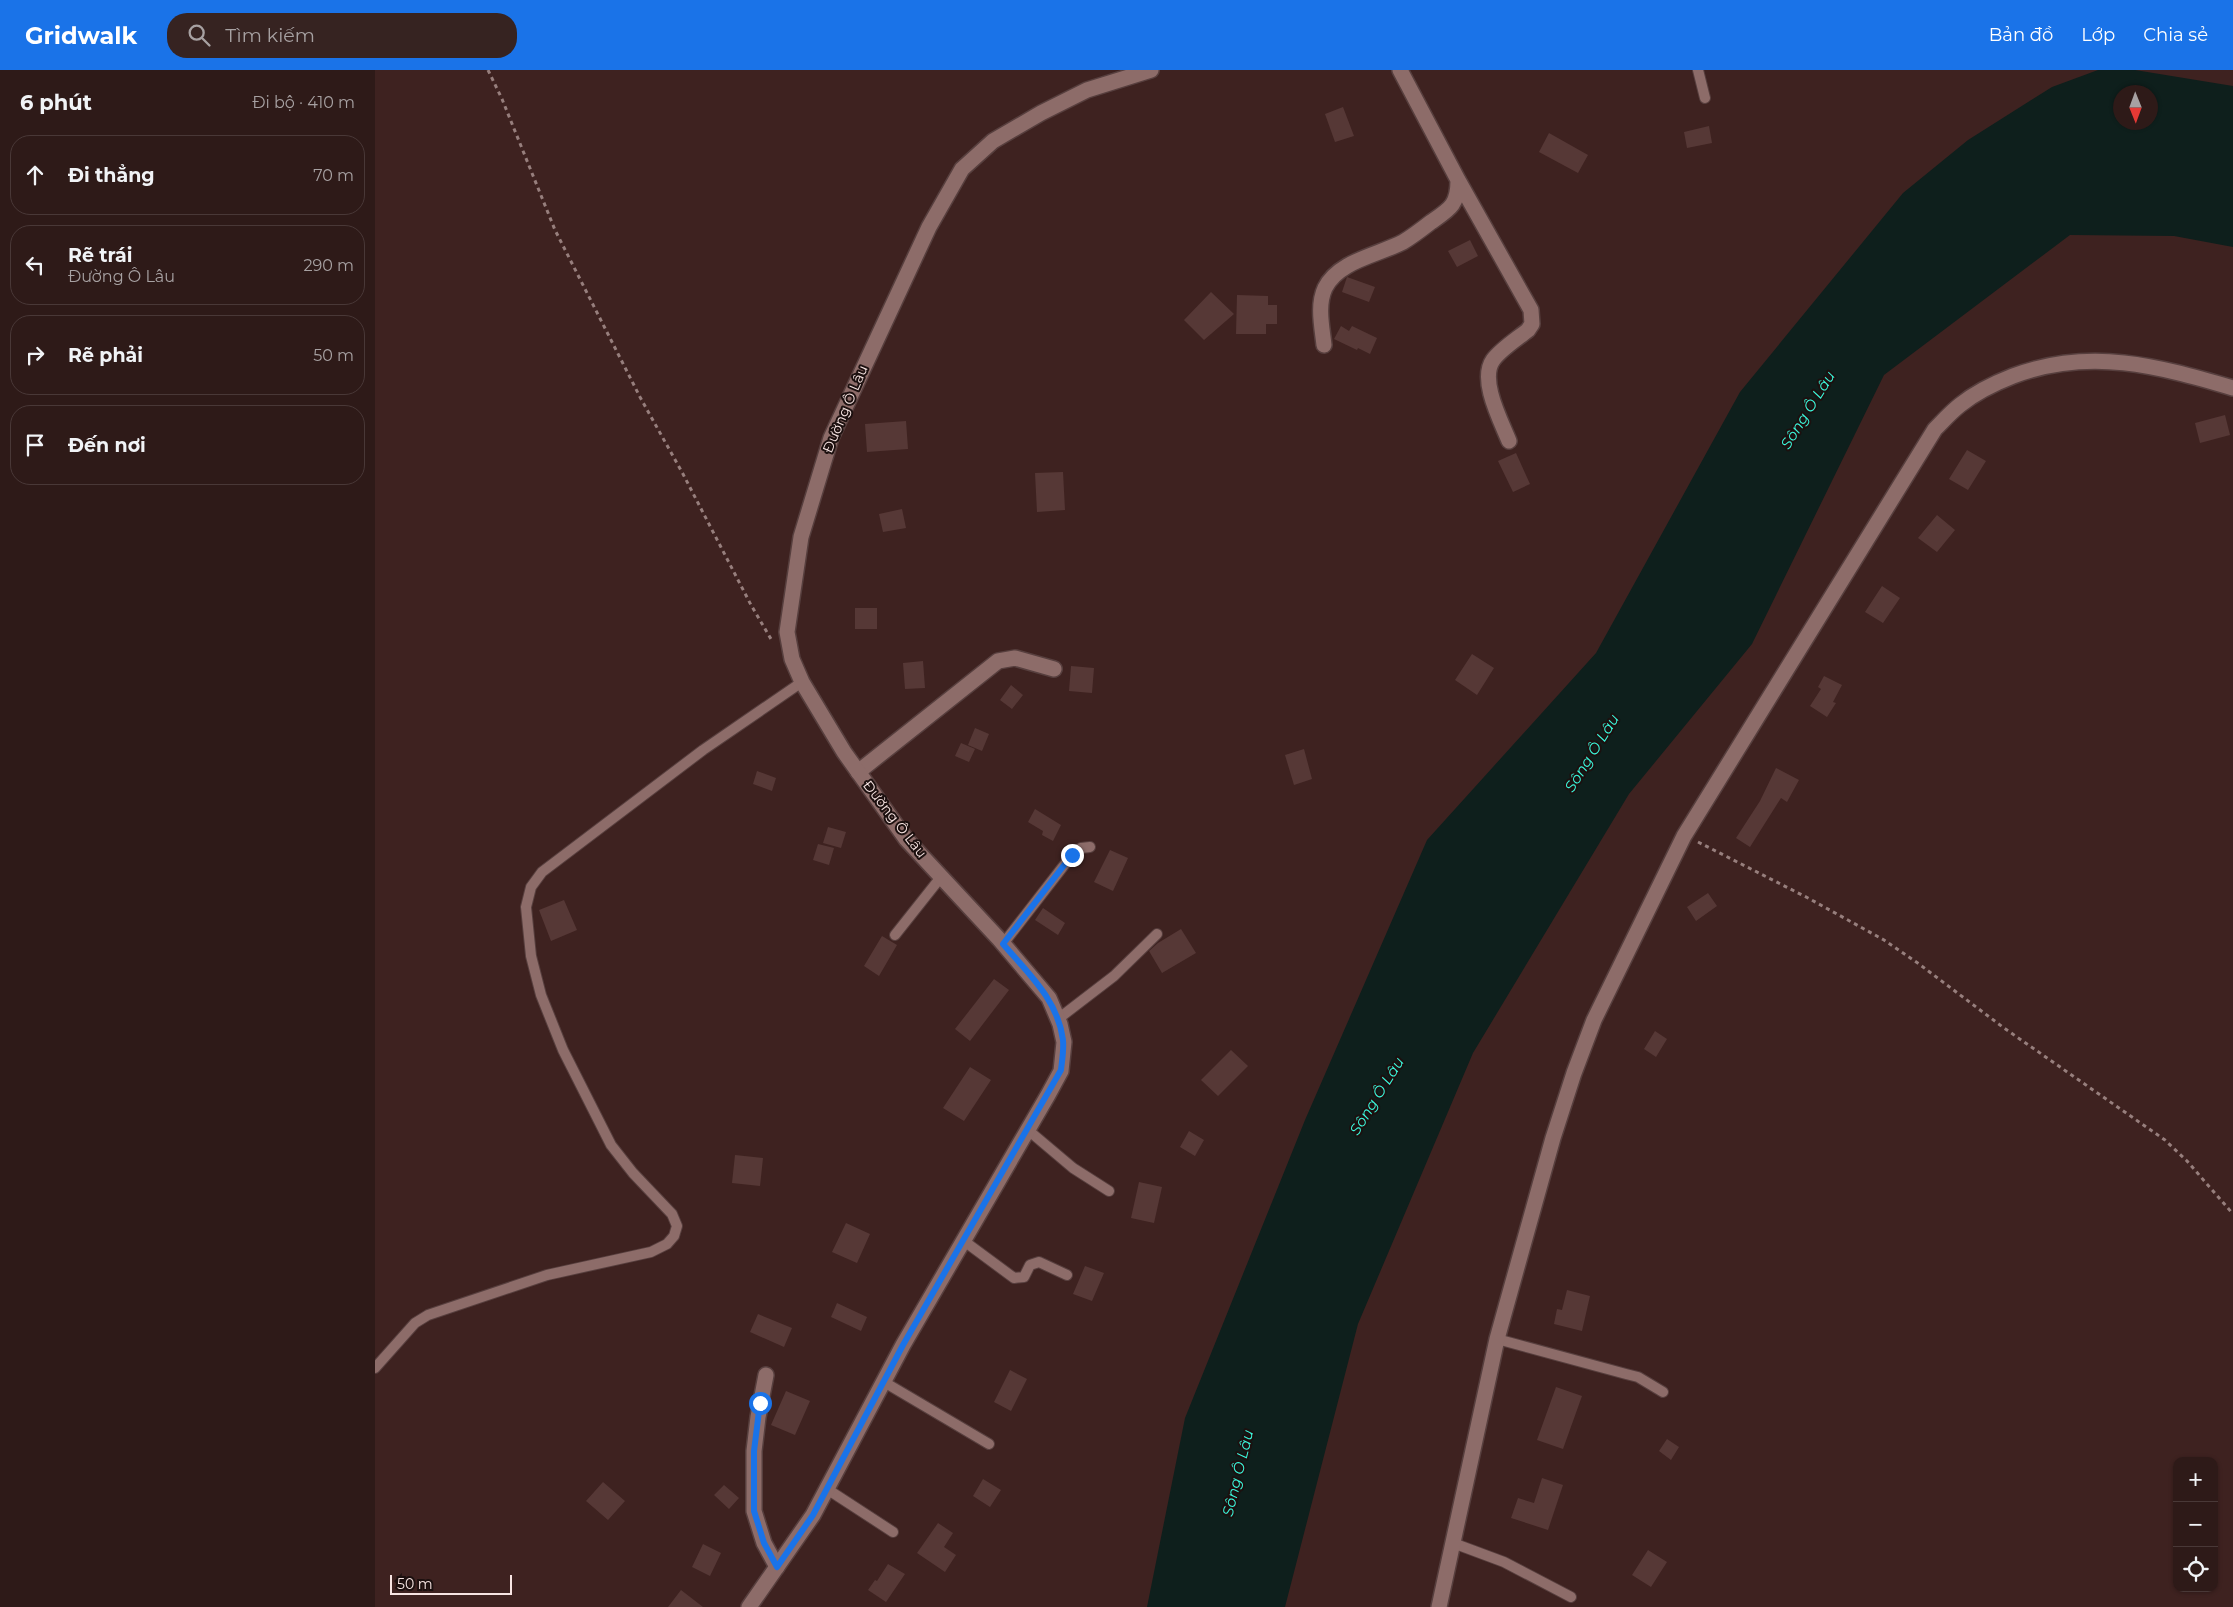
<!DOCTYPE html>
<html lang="vi">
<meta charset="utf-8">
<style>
:root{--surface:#2e1a18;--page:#362321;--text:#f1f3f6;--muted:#a7a1a2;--line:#493837;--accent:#1a73e8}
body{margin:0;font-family:Montserrat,sans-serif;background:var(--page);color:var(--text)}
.controls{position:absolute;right:15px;bottom:15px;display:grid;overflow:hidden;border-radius:10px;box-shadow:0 1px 4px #0004}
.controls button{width:45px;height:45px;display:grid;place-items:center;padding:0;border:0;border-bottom:1px solid var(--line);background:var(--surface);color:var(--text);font:25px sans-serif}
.compass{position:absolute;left:1738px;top:15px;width:45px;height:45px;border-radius:50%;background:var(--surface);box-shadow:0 1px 4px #0004;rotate:179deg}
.scale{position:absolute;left:15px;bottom:12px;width:122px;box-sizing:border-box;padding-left:5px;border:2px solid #f8e5e3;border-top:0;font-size:14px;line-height:18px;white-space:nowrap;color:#f8e5e3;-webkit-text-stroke:4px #1c100f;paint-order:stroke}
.stop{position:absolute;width:15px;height:15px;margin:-11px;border:4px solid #1a73e8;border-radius:50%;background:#fff}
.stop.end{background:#1a73e8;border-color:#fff;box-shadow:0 1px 5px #0008}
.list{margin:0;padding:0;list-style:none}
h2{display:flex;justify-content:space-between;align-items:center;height:65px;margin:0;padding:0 20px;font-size:21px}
h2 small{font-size:16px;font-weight:400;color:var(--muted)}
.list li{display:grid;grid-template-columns:32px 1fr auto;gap:15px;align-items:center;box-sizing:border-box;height:80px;margin:0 10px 10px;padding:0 10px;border:1px solid var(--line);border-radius:20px}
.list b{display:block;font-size:19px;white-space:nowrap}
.list p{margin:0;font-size:16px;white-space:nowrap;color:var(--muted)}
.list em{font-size:16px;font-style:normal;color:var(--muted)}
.icon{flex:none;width:28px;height:28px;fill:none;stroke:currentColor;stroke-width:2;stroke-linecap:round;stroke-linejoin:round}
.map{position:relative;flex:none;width:1858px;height:1537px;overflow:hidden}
header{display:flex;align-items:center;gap:30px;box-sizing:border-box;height:70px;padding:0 25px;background:var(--accent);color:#fff}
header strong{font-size:24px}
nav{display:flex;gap:28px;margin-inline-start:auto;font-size:18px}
.search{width:350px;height:45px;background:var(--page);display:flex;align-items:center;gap:12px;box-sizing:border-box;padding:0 18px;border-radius:20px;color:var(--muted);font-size:19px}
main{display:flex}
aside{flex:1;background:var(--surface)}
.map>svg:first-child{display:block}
.water{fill:#0e1f1c;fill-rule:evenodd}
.building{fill:#563836}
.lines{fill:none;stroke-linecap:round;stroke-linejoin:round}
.lane-casing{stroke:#573f3e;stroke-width:12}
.street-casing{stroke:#573f3e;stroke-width:18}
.secondary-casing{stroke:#573f3e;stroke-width:18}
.path{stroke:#977f7d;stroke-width:3;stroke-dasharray:4 4;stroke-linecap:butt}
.lane{stroke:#8d6c69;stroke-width:10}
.street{stroke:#8d6c69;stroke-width:15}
.secondary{stroke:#8d6c69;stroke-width:15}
.route{stroke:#1a73e8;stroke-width:6}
.labels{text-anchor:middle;stroke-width:4;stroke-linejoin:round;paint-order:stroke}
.street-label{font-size:14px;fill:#f8e5e3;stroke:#1c100f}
.water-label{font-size:15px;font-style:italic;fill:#3bfade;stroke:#1c100f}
</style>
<header>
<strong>Gridwalk</strong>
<div class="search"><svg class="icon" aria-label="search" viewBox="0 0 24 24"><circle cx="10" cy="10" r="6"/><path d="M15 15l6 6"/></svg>Tìm kiếm</div>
<nav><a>Bản đồ</a><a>Lớp</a><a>Chia sẻ</a></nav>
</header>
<main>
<aside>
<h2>6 phút<small>Đi bộ · 410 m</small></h2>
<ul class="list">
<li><svg class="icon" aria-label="ahead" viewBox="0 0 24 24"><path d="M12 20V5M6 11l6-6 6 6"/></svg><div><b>Đi thẳng</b></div><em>70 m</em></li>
<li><svg class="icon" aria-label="left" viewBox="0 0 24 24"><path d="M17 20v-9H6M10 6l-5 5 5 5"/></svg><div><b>Rẽ trái</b><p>Đường Ô Lâu</p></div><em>290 m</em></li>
<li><svg class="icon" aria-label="right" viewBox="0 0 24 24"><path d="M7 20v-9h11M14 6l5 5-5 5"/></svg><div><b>Rẽ phải</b></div><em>50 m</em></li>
<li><svg class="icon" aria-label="arrive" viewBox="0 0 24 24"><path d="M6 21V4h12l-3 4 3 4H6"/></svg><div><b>Đến nơi</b></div></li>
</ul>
</aside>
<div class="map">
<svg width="1858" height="1537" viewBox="0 0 1858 1537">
<rect width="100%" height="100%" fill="#3e2220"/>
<path class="water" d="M1723 0H1760L1858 16V177L1799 166 1695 165 1509 305 1377 574 1254 724 1098 983 983 1254 910 1537H772L810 1348 930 1050 1052 770 1221 583 1365 322 1528 123 1593 70 1677 17ZM1746 22H1776V52H1746Z"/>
<path class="building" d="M968 37 979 66 960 72 950 44Z
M1334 56 1337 73 1312 78 1309 62Z
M1174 63 1213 85 1203 103 1164 82Z
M1095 170 1103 186 1082 197 1073 181Z
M972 207 1000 217 994 232 967 222Z
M836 222 859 244 829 270 809 250Z
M862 225 893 226V235H902V254H891V264H861Z
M966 256 974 261 977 256 1002 268 995 284 983 278 982 280 959 269Z
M1850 345 1855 365 1825 373 1820 353Z
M531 351 533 379 492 382 490 354Z
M1592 380 1611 391 1593 420 1574 409Z
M1141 383 1155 414 1138 422 1123 391Z
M688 402 690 440 662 442 660 403Z
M527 439 531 458 508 462 504 444Z
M1562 445 1580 460 1562 482 1543 468Z
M1507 516 1525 528 1508 553 1490 542Z
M480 538H502V559H480Z
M1097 584 1119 598 1102 625 1080 610Z
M548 591 550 618 530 619 528 593Z
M696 596 719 598 717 623 694 621Z
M1449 606 1467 615 1458 632 1461 633 1452 647 1435 636 1446 619 1443 617Z
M636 615 648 625 637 639 625 630Z
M600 658 614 664 607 681 593 675Z
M586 673 600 679 594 692 580 686Z
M929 679 937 709 919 715 910 685Z
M1401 698 1424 710 1412 732 1406 728 1375 777 1361 768 1385 731Z
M382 701 401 708 397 721 378 714Z
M660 739 686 755 678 771 667 765 668 761 653 752Z
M453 757 471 762 466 778 448 773Z
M443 774 459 778 454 795 438 790Z
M735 780 753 788 738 821 719 812Z
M1333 823 1342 836 1321 851 1312 837Z
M189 830 202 860 176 871 164 840Z
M668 838 690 853 683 865 660 850Z
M806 859 821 883 787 903 774 881 783 873Z
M507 866 522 875 504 906 489 896Z
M619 909 634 920 595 971 580 959Z
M1280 961 1292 969 1281 987 1269 979Z
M856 980 873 996 843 1026 826 1010Z
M595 997 616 1010 589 1051 568 1038Z
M814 1061 829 1070 820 1086 805 1077Z
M360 1085 388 1088 385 1116 357 1113Z
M764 1112 787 1117 779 1153 756 1148Z
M471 1153 495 1164 482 1193 457 1182Z
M710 1196 729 1203 717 1231 698 1224Z
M1192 1220 1215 1226 1207 1261 1179 1254 1182 1239 1187 1240Z
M462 1233 492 1247 486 1261 456 1247Z
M383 1244 417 1258 409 1277 375 1262Z
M635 1300 652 1309 636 1341 619 1332Z
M1181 1317 1207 1326 1188 1379 1162 1370Z
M411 1321 435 1331 420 1365 396 1355Z
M1292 1369 1304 1377 1296 1390 1284 1381Z
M1167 1408 1188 1415 1173 1460 1136 1448 1143 1428 1159 1433Z
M608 1409 626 1420 615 1437 598 1426Z
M228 1412 250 1431 233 1450 211 1431Z
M349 1415 364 1428 354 1439 339 1425Z
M563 1453 578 1463 569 1477 581 1485 570 1502 542 1483Z
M328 1474 346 1483 335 1506 317 1497Z
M1273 1480 1292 1492 1276 1517 1257 1505Z
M513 1494 530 1504 511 1532 493 1520 500 1510 502 1511Z
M306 1520 328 1537H293Z"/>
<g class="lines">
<defs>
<path id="lane" d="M1323 0 1330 28
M520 865 566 807
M628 874 697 785 706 778 715 777
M683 949 739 906 782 864
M653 1060 698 1098 734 1121
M589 1171 639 1208 649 1207 655 1195 664 1192 692 1205
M1122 1269 1251 1304 1263 1307 1288 1322
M0 1298 40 1253 53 1245 172 1205 276 1182 292 1174 299 1166 302 1156 297 1144 258 1103 236 1075 188 980 166 925 156 886 151 837 156 817 167 802 328 680 427 612
M509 1312 614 1374
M452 1419 518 1462
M1078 1473 1129 1492 1196 1527"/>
<path id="street" d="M1025 0 1083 110 1156 240 1157 254 1153 260C1142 269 1126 279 1118 290 1104 310 1126 351 1134 371
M949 275C947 257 942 235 950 218 963 191 1003 185 1028 172 1038 166 1047 159 1056 152 1075 139 1083 135 1083 110
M483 702 623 591 640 588 679 599
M391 1305 383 1347 379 1381V1441L389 1473 402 1497
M1064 1537 1122 1269 1178 1068 1199 1003 1219 950 1309 766 1560 359C1568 351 1576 342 1585 335 1601 322 1620 313 1638 306 1715 277 1783 296 1858 318"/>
<path id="secondary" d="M374 1537 438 1445 528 1275 673 1025 686 1001 689 972 685 954 674 928 624 869 531 769 469 682 427 612 417 589 412 562 426 467 456 368 554 157 587 99 618 71 666 43 712 20 776 0"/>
</defs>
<use href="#lane" class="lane-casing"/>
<use href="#street" class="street-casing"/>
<use href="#secondary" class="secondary-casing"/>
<path class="path" d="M113 0 127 29 180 160 265 327 308 404 376 535 396 569
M1323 772 1433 828 1509 870 1544 894 1629 958 1790 1070 1812 1091 1858 1144"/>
<use href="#lane" class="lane"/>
<use href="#street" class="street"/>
<use href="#secondary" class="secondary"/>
</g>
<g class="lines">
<path class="route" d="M385 1333 379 1381V1441L389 1473 402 1497 438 1445 528 1275 686 1000C687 991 689 980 688 970 683 930 653 903 628 874L697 785"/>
</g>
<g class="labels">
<g class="street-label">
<text transform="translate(470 339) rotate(-67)" y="5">Đường Ô Lâu</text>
<text transform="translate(520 749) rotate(52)" y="5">Đường Ô Lâu</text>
</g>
<g class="water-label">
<text transform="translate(1433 340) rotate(-58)" y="5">Sông Ô Lâu</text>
<text transform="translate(1217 683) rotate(-58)" y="5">Sông Ô Lâu</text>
<text transform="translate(1002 1026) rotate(-58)" y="5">Sông Ô Lâu</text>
<text transform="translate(863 1403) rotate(-76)" y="5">Sông Ô Lâu</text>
</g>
</g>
</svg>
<div class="controls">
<button>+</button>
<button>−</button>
<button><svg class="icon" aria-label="locate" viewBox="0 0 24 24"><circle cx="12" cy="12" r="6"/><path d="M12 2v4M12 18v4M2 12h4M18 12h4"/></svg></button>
</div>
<svg class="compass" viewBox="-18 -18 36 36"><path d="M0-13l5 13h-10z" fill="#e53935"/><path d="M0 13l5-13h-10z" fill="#a7a1a2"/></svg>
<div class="scale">50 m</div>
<div class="stop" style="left:385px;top:1333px"></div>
<div class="stop end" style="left:697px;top:785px"></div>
</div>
</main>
